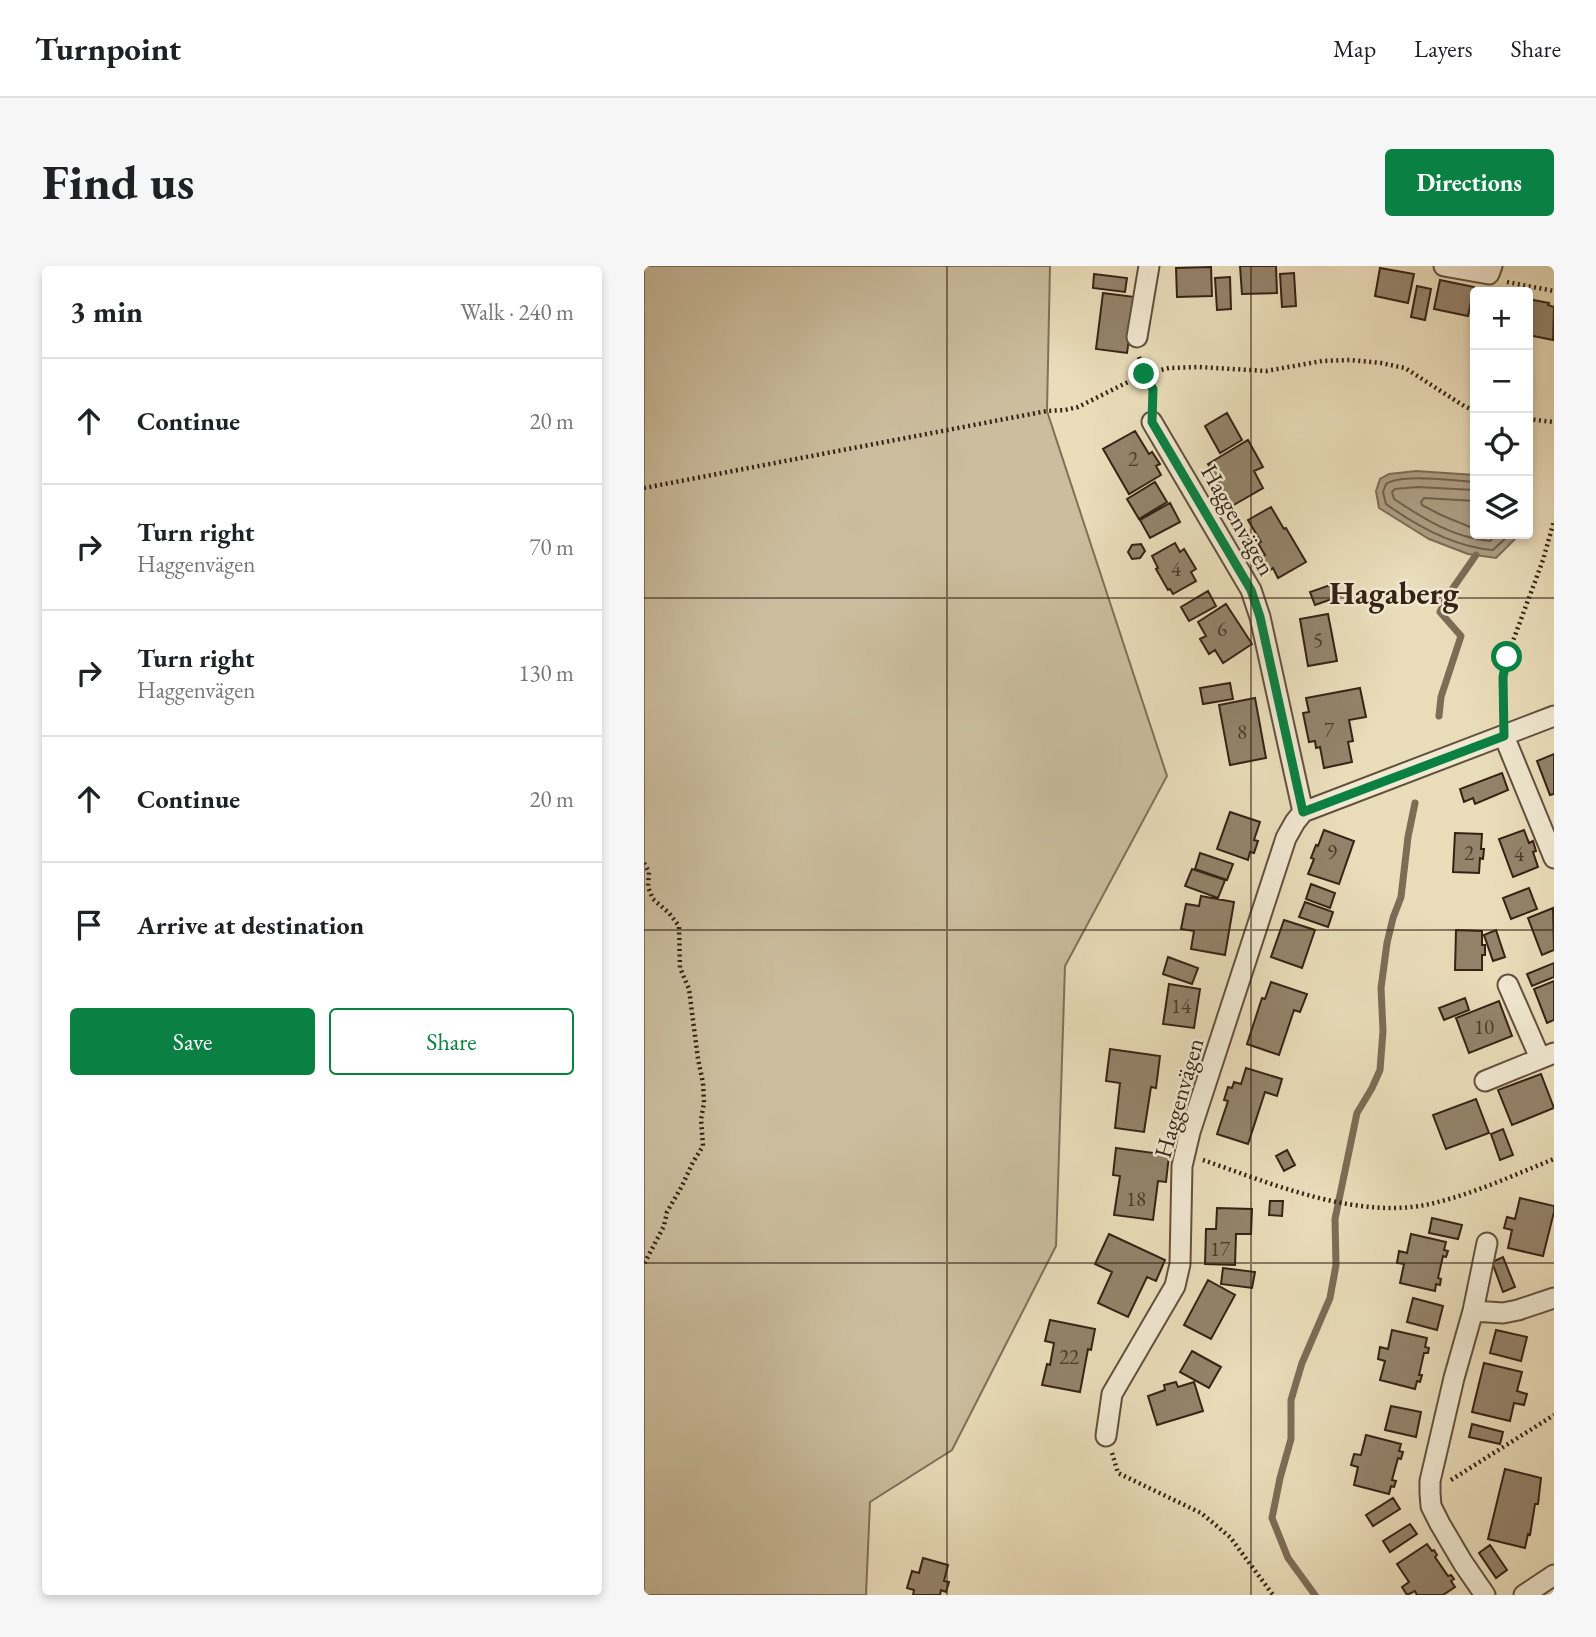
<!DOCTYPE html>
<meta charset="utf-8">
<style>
:root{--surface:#fff;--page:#f6f6f6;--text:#202124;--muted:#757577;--line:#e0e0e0;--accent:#0b8043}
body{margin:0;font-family:"EB Garamond",serif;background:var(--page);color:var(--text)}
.controls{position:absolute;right:21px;top:21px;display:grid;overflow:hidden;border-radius:7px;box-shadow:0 4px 10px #0003}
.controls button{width:63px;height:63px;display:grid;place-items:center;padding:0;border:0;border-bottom:2px solid var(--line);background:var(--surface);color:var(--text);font:35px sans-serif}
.stop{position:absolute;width:21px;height:21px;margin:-16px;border:5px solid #0b8043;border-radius:50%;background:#fff}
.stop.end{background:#0b8043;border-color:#fff;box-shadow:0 2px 7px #0008}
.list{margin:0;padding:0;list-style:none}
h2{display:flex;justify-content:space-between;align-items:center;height:91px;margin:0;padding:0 28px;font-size:30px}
h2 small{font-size:23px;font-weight:400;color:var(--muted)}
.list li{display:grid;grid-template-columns:46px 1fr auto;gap:21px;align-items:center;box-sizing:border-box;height:126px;padding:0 28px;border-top:2px solid var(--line)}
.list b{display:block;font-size:26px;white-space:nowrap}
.list p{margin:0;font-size:23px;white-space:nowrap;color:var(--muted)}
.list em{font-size:23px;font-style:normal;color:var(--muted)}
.actions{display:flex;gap:14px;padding:21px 28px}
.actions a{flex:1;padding:16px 0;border:2px solid var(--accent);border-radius:7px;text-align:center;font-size:24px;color:var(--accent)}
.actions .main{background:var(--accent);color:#fff}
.icon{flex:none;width:38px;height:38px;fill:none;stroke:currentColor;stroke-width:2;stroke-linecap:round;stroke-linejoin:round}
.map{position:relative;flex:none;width:910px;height:1329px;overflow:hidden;border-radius:7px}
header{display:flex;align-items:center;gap:42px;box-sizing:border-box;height:98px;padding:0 35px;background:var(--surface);border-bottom:2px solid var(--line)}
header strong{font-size:33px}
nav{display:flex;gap:38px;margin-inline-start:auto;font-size:24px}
.intro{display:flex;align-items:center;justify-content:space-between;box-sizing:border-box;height:168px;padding:0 42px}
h1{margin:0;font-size:49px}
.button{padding:18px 32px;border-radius:7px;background:var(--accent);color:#fff;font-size:24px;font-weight:700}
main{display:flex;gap:42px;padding:0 42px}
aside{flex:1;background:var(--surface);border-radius:7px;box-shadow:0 4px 10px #0003}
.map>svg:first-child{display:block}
.green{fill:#cbbd9e;stroke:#80705a;stroke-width:2}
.water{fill:#ad9d82;stroke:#7d6c56;stroke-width:2}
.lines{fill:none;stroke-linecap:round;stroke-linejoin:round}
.shore{stroke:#72604c;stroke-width:2}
.stream{stroke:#7d6c56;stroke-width:7}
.building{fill:#94836b;stroke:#362215;stroke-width:2}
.street-casing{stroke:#63513e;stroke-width:23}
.path{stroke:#362215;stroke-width:4.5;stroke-dasharray:2 3.5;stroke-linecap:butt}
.street{stroke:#f1e9d2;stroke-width:19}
.route{stroke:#0b8043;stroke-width:9}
.grid{fill:none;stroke:#362215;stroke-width:2;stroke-opacity:0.55}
.labels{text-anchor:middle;stroke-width:5;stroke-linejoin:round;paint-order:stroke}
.number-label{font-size:21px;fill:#4e3a2a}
.street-label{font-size:24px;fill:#362215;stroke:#f1e9d2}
.district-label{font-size:32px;font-weight:bold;fill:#362215;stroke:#f1e9d2}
</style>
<header>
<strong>Turnpoint</strong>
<nav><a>Map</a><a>Layers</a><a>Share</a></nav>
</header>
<div class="intro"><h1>Find us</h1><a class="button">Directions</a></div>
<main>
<aside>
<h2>3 min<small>Walk · 240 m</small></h2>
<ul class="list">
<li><svg class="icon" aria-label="ahead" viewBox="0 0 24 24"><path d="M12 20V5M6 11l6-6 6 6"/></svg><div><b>Continue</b></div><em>20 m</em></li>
<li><svg class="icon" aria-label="right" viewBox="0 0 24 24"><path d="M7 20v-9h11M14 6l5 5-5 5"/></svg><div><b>Turn right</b><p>Haggenvägen</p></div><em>70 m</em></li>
<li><svg class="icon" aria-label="right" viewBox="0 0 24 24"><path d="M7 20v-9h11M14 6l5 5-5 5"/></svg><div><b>Turn right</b><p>Haggenvägen</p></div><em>130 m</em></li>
<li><svg class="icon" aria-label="ahead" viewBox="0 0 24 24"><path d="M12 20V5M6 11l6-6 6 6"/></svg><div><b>Continue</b></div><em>20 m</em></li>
<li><svg class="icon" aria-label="arrive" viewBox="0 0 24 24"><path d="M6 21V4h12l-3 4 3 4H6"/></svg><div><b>Arrive at destination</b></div></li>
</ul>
<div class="actions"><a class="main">Save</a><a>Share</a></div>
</aside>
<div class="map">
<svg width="910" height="1329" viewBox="0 0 910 1329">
<rect width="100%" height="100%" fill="#eaddba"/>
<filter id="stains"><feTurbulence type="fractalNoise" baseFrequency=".00286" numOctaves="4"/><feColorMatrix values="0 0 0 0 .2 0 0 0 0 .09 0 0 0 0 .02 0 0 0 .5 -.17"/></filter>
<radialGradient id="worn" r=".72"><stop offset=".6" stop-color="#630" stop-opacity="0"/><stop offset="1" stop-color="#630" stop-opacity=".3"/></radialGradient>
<path class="green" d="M0 0H406L403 145 523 510 421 700 412 980 308 1184 226 1236 222 1329H0Z"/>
<path class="water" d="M772 205 831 209V268H876L852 292 824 288 785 273 735 242 732 225 736 213 745 208Z"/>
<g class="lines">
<path class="shore" d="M831 216C809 215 759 207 742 218L739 226 742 238C774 261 810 281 849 284L866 268
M831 224 773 221 751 223 748 226 750 233C780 253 810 272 846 275L854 268
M831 235 780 232 777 236 778 239 797 249 831 263"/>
<path class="stream" d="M795 450 797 431 817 370 796 346 802 332 832 289
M671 1329 644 1292 628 1252 636 1212 647 1173V1134L658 1097 686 1032 692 999 691 953 713 847 728 822 736 804 739 765 737 722 743 677 749 652 757 631 764 571 771 537"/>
</g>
<path class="building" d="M596 0H632L633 27 598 28Z
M567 1 568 30 533 31 532 2Z
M736 2 770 8 764 37 731 30Z
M650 7 652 40 638 41 636 8Z
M450 8 483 12 481 26 449 22Z
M586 11 587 43 573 44 571 12Z
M796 14 830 21 824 50 790 43Z
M773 20 787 23 781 54 767 51Z
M459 27 491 31 483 87 452 83Z
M884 33 905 37 904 39 910 41 909 74 884 69Z
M583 147 598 174 576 187 561 160Z
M491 165 505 188 508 186 516 198 512 200 517 209 485 228 459 183Z
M604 174 619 201 610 205 619 222 588 240 564 198Z
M511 216 523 236 495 253 483 233Z
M526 237 536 256 506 272 496 254Z
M627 241 640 263 642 262 662 296 634 312 629 302 625 305 617 291 621 289 614 277 617 276 604 254Z
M531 277 536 286 540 283 552 303 547 306 552 315 529 328 526 323 524 324 512 303 514 302 508 290Z
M497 278 501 285 496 292 488 293 484 286 488 279Z
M692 317 697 330 671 339 666 326Z
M564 325 572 340 545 355 537 341Z
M582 338 608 378 579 397 571 384 565 388 556 373 562 370 554 356Z
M684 348 693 395 664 400 656 353Z
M586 417 589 433 559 438 556 422Z
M716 422 722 451 705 454 709 475 704 476 708 496 680 502 676 481 672 482 671 475 665 476 659 447 665 446 662 432Z
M611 432 622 492 586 499 575 439Z
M910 488V528L906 529 893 495Z
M858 507 864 524 831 538 829 532 820 536 816 523Z
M586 546 616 556 610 574 614 575 610 587 606 586 604 594 573 583Z
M680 564 710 575 695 618 664 608 670 593 667 592 672 579 674 580Z
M880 564 885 577 889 575 892 585 889 586 894 601 869 611 855 573Z
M811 567 838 568 837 583H840L839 593 836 592 835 607 809 606Z
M556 587 589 598 583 614 551 603Z
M548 603 581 614 574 632 541 620Z
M667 618 691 627 686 642 662 633Z
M885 622 893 643 867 653 859 632Z
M557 630 590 636 581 689 547 683 550 665 537 663 542 638 555 640Z
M661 636 689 646 684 661 655 651Z
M909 642 910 684 898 689 884 652Z
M640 654 671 664 658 702 627 691Z
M812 664 838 665V679H841V689H838V704H811Z
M852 664 861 691 849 695 840 669Z
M524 691 554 702 548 718 519 708Z
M910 697V711L888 720 883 708Z
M910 715V754L903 757 890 723Z
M627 716 663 728 656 746 650 744 635 789 603 778 618 732 621 733Z
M525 718 556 723 550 762 519 758Z
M821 732 825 744 800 754 795 742Z
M855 735 868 770 825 787 812 752Z
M466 783 516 790 512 822 507 821 500 866 471 862 476 817 462 815Z
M602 802 638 813 633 830 621 826 604 878 573 868 584 835 580 834 584 821 588 822 590 816 597 818Z
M897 808 910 842 868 859 854 824Z
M832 833 845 867 802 883 789 849Z
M859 863 869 889 856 894 847 868Z
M472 882 525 889 522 916 514 915 509 954 470 949 476 910 469 909Z
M643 884 651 899 640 905 632 890Z
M876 932 910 940V946L899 990 864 982 868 964 860 962 863 951 871 953Z
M626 935H639L638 950 625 949Z
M573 942 608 943 607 968H592L591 999 561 998 562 963H572Z
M788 952 818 959 814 973 785 967Z
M465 968 521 994 512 1015 503 1011 484 1051 454 1037 468 1006 451 998Z
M767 968 802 976 800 984 804 985 802 991 799 990 794 1012 797 1013 796 1019 792 1018 791 1025 756 1017 760 998 753 997 755 985 763 987Z
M859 991 871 1021 859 1026 848 996Z
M579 1002 611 1006 608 1022 577 1018Z
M564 1014 591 1029 567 1073 540 1059Z
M769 1032 799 1040 793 1064 763 1056Z
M406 1054 451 1063 447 1084 444 1083 436 1126 398 1119 403 1098 406 1099 410 1077 401 1075Z
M748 1064 783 1072 781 1081 785 1082 784 1087H780L775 1109H778L776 1116 773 1115 771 1123 736 1114 741 1095 734 1093 736 1081 744 1083Z
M852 1064 883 1071 877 1095 846 1087Z
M548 1085 577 1101 565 1122 536 1106Z
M840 1097 878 1106 873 1125 883 1128 880 1139 870 1137 866 1155 828 1146Z
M532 1116 534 1121 550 1116 559 1145 513 1159 504 1130 521 1124 520 1119Z
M747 1140 777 1146 772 1171 741 1164Z
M828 1158 859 1166 856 1178 825 1171Z
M722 1169 757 1178 755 1185 759 1186 757 1193 754 1192 748 1214 752 1215 750 1221 747 1220 745 1228 710 1219 714 1201 707 1199 710 1188 717 1189Z
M861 1203 897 1212 894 1238H891L886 1269 884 1268 881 1282 844 1273Z
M749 1232 756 1243 729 1260 722 1249Z
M766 1258 773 1268 746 1286 739 1275Z
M783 1278 788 1285 790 1284 793 1289 791 1291 804 1310 807 1309 810 1313 807 1315 811 1321 799 1329H773L771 1325 763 1329 758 1321 765 1316 753 1298Z
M846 1279 863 1304 852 1312 835 1287Z
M279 1292 304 1299 300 1315 305 1316 302 1326 297 1324 296 1329H269L270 1324 263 1322 268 1305 275 1307Z"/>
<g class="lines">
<defs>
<path id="street" d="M800 0 845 8 848 0
M493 71 505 0
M508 156 607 324 616 351 659 546
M860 470 910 592
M864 719 896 792
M841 815 910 787
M829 1045 843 977
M462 1170 468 1128 531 1020 536 998 538 900 546 866 642 572 651 556 659 546 910 450
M841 1329 819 1297 796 1258 787 1240 786 1227V1215L810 1112 829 1045 859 1047 874 1044 910 1032
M880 1329 910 1309"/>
</defs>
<use href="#street" class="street-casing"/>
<path class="path" d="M863 16 910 25
M495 91 500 108 509 123V138
M884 153 910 156
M0 222 403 145 421 144 434 141 500 108 525 102 555 101 622 105 678 95 706 94 737 97 761 102 820 140 831 145
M860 449 859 411 863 391 899 294 910 255
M0 597 5 606 4 621 9 633 25 647 35 660 36 702 45 723 54 793 59 817 60 837 57 853 59 880 49 896 38 920 23 946 20 960 0 998
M559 894C629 918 719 957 794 936 834 926 872 908 910 893
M468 1187 474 1207 557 1247 586 1271 629 1329
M807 1214 910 1149"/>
<use href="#street" class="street"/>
</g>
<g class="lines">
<path class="route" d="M500 108 509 123 508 156 607 324 616 351 659 546 860 470 859 411 863 391"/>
</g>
<path class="grid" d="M303 0V1329M607 0V1329M0 332H910M0 664H910M0 997H910"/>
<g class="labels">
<g class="number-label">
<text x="489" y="200">2</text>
<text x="532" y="310">4</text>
<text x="578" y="370">6</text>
<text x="674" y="381">5</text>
<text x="685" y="471">7</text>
<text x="598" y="473">8</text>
<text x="688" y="593">9</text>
<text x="825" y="594">2</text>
<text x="875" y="595">4</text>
<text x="537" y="747">14</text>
<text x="840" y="768">10</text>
<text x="492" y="940">18</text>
<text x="576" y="990">17</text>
<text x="425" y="1098">22</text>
</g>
<g class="street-label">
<text transform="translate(594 254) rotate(60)" y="8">Haggenvägen</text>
<text transform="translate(535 832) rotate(-74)" y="8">Haggenvägen</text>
</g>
<g class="district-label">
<text x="750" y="338">Hagaberg</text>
</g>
</g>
<rect width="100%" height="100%" filter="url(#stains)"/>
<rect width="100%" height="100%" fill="url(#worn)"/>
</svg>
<div class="controls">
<button>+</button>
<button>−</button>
<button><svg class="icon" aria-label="locate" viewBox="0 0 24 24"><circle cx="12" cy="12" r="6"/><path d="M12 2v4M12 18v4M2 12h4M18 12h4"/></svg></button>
<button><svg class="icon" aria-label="layers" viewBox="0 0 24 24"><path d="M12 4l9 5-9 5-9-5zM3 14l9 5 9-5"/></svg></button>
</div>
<div class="stop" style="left:863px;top:391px"></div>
<div class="stop end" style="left:500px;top:108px"></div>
</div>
</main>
